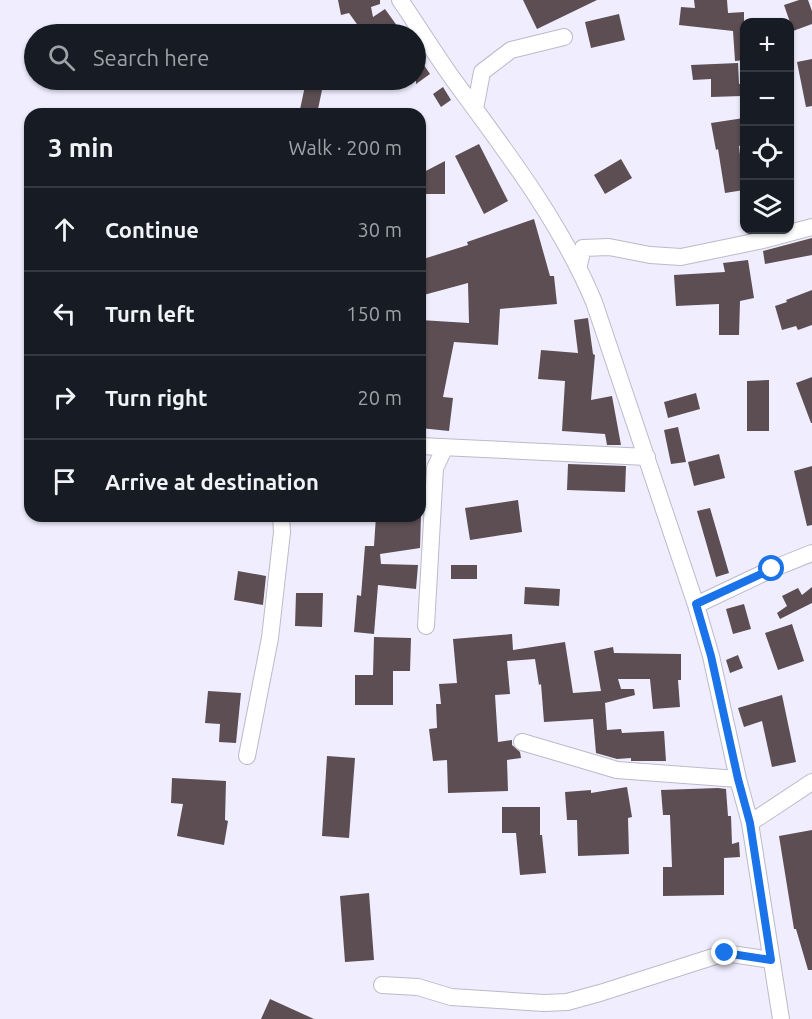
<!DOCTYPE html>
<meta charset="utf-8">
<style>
:root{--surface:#171b24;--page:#242831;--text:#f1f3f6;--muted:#9ea1a6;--line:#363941}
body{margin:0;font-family:Ubuntu,sans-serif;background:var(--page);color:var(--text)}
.controls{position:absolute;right:18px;top:18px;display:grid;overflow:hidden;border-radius:12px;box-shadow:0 2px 4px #0004}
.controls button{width:54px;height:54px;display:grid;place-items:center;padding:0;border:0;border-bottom:2px solid var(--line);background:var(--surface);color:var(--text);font:30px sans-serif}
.stop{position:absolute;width:18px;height:18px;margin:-14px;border:4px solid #1a73e8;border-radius:50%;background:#fff}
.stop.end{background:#1a73e8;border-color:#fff;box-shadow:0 2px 6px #0008}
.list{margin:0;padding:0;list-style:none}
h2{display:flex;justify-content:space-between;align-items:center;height:78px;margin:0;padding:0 24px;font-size:26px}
h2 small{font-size:20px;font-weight:400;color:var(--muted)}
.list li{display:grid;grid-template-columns:39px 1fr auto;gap:18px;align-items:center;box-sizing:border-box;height:84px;padding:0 24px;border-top:2px solid var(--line)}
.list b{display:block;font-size:22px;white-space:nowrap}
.list em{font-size:20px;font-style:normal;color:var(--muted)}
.icon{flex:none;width:33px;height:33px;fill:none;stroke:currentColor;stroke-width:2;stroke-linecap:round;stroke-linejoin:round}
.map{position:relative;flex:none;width:812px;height:1019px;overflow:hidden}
.search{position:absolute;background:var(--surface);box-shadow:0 2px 4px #0004;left:24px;top:24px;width:402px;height:66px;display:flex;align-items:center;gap:15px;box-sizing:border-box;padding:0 21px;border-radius:33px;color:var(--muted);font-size:22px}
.panel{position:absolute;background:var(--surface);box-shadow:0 2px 4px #0004;left:24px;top:108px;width:402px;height:414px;border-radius:18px}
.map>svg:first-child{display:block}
.building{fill:#5c4e53}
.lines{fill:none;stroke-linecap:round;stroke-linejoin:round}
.minor-casing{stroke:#bcbac9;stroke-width:18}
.minor{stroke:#fff;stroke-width:16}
.route{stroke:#1a73e8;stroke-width:8}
</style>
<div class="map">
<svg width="812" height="1019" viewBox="0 0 812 1019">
<rect width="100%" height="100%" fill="#f0eefe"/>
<path class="building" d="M338 0H380V4L371 7 373 17 385 9 403 34H364L349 13 341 15Z
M523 0H597L537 29Z
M694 0H727L728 13 744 12V60L735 61 733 31 679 25 681 7 695 8Z
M799 0H808L812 11V24L793 31 784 5Z
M619 14 625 40 591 48 585 22Z
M416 53 430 74 416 84Z
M812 59V106L806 107 797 62Z
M738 63 739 84H742V96L711 97V79L693 80 691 65Z
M305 86 322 90 317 114H299Z
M443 87 451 100 441 107 433 94Z
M744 118V145L739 146 744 190 725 193 718 149 716 150 711 123Z
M479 144 508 201 484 214 455 156Z
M621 159 632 178 605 194 594 175Z
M445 161V194H420V174Z
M534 219 550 276H554L557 304 500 309 498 345 454 342 443 397 453 398 449 431 420 428V320L469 323 468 283 420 296V260L468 245 467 242Z
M812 238V255L765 264 763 251Z
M748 260 754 298 740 301 739 335H719V304L676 306 674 275 725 272 723 263Z
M812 290V325L798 330 796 326 782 330 775 306 787 302 786 300Z
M588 318 593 354 595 355 591 400 612 396 621 445H607L605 434 562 431 565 381 538 379 541 350 578 353 574 320Z
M812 377V423H811L796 383Z
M769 380V431H747V381Z
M696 393 700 409 668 418 664 402Z
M678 427 686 462 671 464 664 430Z
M719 454 725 478 694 486 688 462Z
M568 464 626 466 625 492 567 490Z
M812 466V525L807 526 794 471Z
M518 500 522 532 470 540 465 508Z
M710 508 729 573 716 577 697 511Z
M376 516H421L420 548 380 554 381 564 418 565 416 589 378 585 374 634 354 632 357 595 361 596 365 546H374Z
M451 565H477V579H451Z
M238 571 266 576 263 605 234 600Z
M525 587 560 589 559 606 524 604Z
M812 587V603L780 619 777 613 787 606 782 596 798 588 802 595Z
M296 593H323L322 627 295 626Z
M744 604 751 629 733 634 726 609Z
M792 624 804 661 778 670 765 633Z
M512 634 513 650 565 642 573 693 601 691 594 651 613 647 614 653 681 654V680H678L680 707 653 709 650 679H618L621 689H634L635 695 605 703 607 730 621 729 622 733 664 731 666 761H631V758L617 759 596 753 593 719 544 722 541 684 539 685 535 659 507 661 510 694 495 695 498 742 512 740V745L520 752 521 758 507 760 508 791 448 793 447 760 433 761 429 729 437 728 436 704H441L439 684 457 683 453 639Z
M374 637 411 638 410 671H393V705H355V675H373Z
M738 655 743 668 730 673 726 660Z
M208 691 241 693 236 743 219 742 220 724 205 723Z
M782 695 796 762 772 767 762 721 744 727 738 708Z
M327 756 355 758 349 838 322 836Z
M172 778 226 781 225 820 228 821 224 845 177 836 183 804 171 803Z
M627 787 632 817 628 818 629 854 578 856 577 820H567L565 792 591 790V793Z
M718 788 726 789 728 816H731L732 844 739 842 740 857 724 858V895L663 896V867H672L670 815H663L661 790Z
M502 807H540V835H542L546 873 520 875 516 833H502Z
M812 830V970H808L796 929H794L779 836Z
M369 893 374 960 345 962 340 896Z
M270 999 314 1019H261Z"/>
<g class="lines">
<defs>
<path id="minor" d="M400 0C418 26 435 54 453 79 505 150 560 221 594 302L696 605 711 656 738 779 750 823 781 1019
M475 109 482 72 511 50 564 37
M579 265 583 248 609 247 650 255 681 257 763 240 812 227
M420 446 647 457
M696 605 772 569 812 553
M426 626 435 468 445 447
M522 742 617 770 738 779
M247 756 270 638 282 532 281 516
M750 823 812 782
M382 985 418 987 451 997 544 1003 567 1002 600 993 725 953 771 960"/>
</defs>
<use href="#minor" class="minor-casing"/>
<use href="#minor" class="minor"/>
</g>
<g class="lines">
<path class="route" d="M725 953 771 960 750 823 738 779 711 656 696 604 772 569"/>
</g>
</svg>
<div class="controls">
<button>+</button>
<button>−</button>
<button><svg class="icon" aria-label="locate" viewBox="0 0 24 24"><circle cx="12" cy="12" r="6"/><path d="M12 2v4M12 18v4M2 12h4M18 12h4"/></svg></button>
<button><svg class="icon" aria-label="layers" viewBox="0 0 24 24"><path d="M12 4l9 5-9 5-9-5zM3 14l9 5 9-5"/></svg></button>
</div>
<div class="stop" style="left:772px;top:569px"></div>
<div class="stop end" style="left:725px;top:953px"></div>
<div class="search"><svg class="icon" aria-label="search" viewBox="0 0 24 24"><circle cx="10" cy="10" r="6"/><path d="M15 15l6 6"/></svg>Search here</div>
<section class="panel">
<h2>3 min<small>Walk · 200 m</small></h2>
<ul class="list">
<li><svg class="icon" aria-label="ahead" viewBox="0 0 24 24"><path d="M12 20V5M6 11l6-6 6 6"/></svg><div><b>Continue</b></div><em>30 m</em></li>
<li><svg class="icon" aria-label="left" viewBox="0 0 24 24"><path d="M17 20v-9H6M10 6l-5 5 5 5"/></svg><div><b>Turn left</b></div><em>150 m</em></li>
<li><svg class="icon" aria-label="right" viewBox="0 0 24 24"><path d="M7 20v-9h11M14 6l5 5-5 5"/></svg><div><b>Turn right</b></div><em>20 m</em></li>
<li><svg class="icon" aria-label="arrive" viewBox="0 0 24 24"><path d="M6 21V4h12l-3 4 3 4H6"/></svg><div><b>Arrive at destination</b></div></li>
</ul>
</section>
</div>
